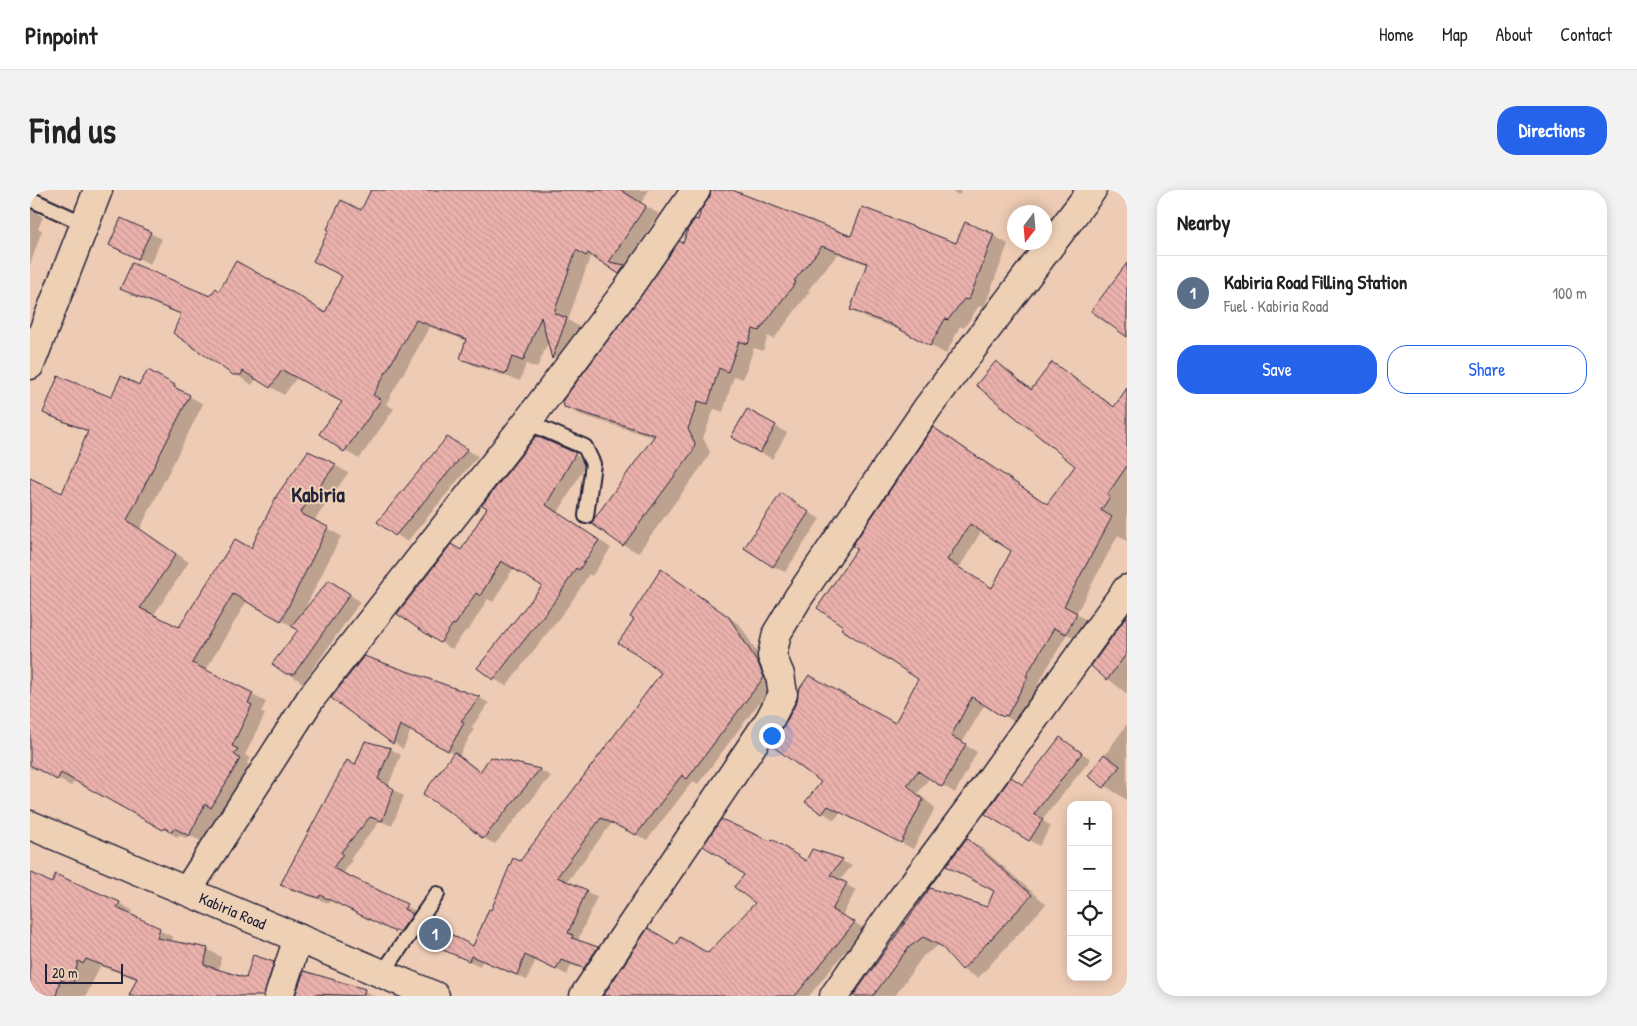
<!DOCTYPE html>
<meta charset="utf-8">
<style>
:root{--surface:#fff;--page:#f2f2f2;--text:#222;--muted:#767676;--line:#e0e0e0;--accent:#2563eb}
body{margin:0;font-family:"Patrick Hand",sans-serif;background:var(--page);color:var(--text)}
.controls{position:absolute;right:15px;bottom:15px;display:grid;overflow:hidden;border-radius:10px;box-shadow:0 2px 12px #0003}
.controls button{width:45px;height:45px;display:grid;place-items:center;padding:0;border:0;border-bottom:1px solid var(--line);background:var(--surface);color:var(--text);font:25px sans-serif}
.compass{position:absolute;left:977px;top:15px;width:45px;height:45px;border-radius:50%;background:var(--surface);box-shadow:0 2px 12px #0003;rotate:196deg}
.scale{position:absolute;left:15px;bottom:12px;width:78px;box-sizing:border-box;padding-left:5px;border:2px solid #22223b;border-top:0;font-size:14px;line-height:18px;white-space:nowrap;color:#22223b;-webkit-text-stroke:4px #eed1b5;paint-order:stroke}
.you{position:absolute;left:741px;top:545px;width:18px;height:18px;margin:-12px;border:4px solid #fff;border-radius:50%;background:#1a73e8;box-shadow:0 0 0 8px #1a73e833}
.badge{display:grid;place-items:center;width:32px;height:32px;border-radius:50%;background:var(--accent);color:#fff;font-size:16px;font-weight:700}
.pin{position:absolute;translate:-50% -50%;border:2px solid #fff;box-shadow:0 1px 5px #0006}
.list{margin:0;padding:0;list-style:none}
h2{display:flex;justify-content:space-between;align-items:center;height:65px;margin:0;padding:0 20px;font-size:21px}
h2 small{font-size:16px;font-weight:400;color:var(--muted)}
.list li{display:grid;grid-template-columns:32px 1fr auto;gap:15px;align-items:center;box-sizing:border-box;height:75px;padding:0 20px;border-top:1px solid var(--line)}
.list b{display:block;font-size:19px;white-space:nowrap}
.list p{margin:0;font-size:16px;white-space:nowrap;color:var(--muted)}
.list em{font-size:16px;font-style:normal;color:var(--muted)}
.actions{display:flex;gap:10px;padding:15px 20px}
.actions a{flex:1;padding:11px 0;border:1px solid var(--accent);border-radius:20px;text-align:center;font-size:18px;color:var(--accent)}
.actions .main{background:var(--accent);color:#fff}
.icon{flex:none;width:28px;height:28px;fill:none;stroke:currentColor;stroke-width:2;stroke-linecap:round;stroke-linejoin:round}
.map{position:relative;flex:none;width:1097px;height:806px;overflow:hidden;border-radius:20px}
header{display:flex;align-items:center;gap:30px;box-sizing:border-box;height:70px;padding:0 25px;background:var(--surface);border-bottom:1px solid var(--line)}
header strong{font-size:24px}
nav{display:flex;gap:28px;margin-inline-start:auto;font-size:18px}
.intro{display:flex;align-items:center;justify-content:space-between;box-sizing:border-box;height:120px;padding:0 30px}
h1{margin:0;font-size:35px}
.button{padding:12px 22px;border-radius:20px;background:var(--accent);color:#fff;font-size:18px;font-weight:700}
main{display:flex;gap:30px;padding:0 30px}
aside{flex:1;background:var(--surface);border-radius:20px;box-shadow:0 2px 12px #0003}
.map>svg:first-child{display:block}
.shadow{fill:#0003;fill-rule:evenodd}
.building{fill:url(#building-back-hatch);stroke:#22223b;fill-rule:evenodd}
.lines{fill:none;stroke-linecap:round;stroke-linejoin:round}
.service-casing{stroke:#22223b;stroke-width:18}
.minor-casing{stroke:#22223b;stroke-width:31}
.secondary-casing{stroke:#22223b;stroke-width:31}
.service{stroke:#eed1b5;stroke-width:14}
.minor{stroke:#eed1b5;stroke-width:28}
.secondary{stroke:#eed1b5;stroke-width:28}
.labels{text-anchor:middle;stroke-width:4;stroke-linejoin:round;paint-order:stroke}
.street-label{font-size:16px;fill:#22223b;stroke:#eed1b5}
.district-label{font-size:21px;font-weight:bold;fill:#22223b;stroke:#eed1b5}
</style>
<header>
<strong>Pinpoint</strong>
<nav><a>Home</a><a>Map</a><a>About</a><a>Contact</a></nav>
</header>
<div class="intro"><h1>Find us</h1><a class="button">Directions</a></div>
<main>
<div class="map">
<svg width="1097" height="806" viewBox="0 0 1097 806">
<defs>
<pattern id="building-back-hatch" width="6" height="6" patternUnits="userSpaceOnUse" patternTransform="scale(1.25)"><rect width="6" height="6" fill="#ebb1ac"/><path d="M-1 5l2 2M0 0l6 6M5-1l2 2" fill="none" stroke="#c99895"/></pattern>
</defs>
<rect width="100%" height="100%" fill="#eecbb4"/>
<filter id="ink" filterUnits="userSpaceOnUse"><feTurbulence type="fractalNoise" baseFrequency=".02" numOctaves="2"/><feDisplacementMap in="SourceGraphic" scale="10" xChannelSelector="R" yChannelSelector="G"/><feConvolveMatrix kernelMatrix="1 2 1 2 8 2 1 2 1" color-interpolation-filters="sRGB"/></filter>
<g filter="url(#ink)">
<path class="shadow" d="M342 0H619L611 13 629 24 595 76 608 84 604 91 572 71 570 73 560 67 538 130 551 138 536 176 523 168 519 150 507 178 496 174 490 191 445 176 431 168 437 151 400 137 356 214 364 219 329 269 315 261 314 212 267 187 254 205 227 188 222 195 144 143 151 125 106 106 92 98 180 107 190 102 296 124 313 86 332 21Z
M682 0H699L886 73 927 55 963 45 978 54 954 118 949 116 934 138 930 136 916 164 876 142 836 128 821 119 838 75 808 64 778 100 780 101 744 149 738 146 733 161 724 158 713 189 704 186 693 222 684 219 673 248 680 262 677 269 608 363 594 355 625 248 551 225 535 216 654 54 680 9Z
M919 0H932L929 5Z
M0 15 6 18 8 24 13 27 8 39 12 40 0 75Z
M120 43 132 49 120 74 81 55Z
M966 173 978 180 1003 200 1022 173 1085 217 1097 199V351L1088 345 1046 424 1059 431 1048 450 1037 444 1008 494 1009 495 990 532 986 533 955 514 932 553 947 562 925 603 900 587 888 603 905 618 883 659 811 622 804 630 777 612 865 535 890 488 916 246 1018 315 1046 276ZM952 340 983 360 963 399 929 378Z
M118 182 173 214 110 339 159 372 123 426 149 439 221 360 305 275 318 283 284 331 311 346 273 422 311 398 330 412 273 493 244 474 269 440 217 411 175 481 236 512 231 522 235 524 215 565 220 568 217 573 223 578 195 624 189 621 173 652 158 645 156 648 149 645 147 647 45 590 41 596 12 581 0 578V299L33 304 59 242 28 230 15 222 82 209 110 197Z
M718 220 757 243 742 269 703 246Z
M507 247 558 271 528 323 581 358 562 386 559 384 540 414 476 496 464 489 514 396 484 377 463 412 458 409 438 441 436 440 422 459 410 452 431 361Z
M418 249 448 266 377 352 349 332Z
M762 311 790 329 755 382 743 376Z
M632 381 710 435 738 480 744 493 668 594 663 591 617 650 582 633 537 692 567 707 548 750 552 753 568 758 578 764 565 783 541 775 537 785 506 769 497 790 452 771 450 776 389 748 444 757 461 721 490 672 633 483 606 429Z
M1097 428V504L1062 476Z
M334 467 450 508 459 513 441 538 444 539 429 566 451 582 461 568 510 580 521 586 465 654 453 648 424 564 381 540 373 559 303 508Z
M1097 534V610L1060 586Z
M1030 549 1061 569 1012 630 1021 636 1009 656 957 623 994 596Z
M336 552 361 559 371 565 358 596 374 606 362 636 350 631 320 669 322 670 313 684 386 721 383 726 392 731 375 746 301 710 299 713 261 700 251 694 326 576Z
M937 649 952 658 1016 714 948 788 933 780 914 758 909 755 893 766 865 806H825L900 699 958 719 966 701Z
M783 661 812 671 822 676 809 691 826 700 812 726 834 738 779 806H574L646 756 678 765 776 672Z
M0 683 22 695 90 713 103 721 101 726 143 747 142 752 177 759 191 767 189 780 217 789 243 773 257 781 249 806H100L108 790 70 776 56 806H0Z
M275 782 334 801 344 806H267Z"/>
<path class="building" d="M341 0H591L616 16 579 72 595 75 589 84 558 63 556 66 546 60 524 123 537 128 522 169 511 127 493 171 482 167 476 184 430 169 436 149 386 130 343 205 351 210 314 262 289 244 312 212 252 180 240 198 213 181 211 185H203L143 143 151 124 90 99 102 73 180 106 186 98 189 101 206 71 269 106 295 123 312 86 283 71 299 40 297 39 311 10 331 20Z
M681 0H702L821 46 832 17 926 53 935 32 964 44 939 110 934 109 918 130 915 129 900 156 860 134 820 120 837 73 792 56 764 91 766 92 729 141 723 139 718 154 709 151 698 182 689 178 678 214 668 211 658 239 665 253 663 261 593 356 561 333 625 245 534 217 533 210 611 106 649 51 653 53 658 39 665 29 668 30 671 20 679 8Z
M91 28 121 42 108 69 79 55Z
M1097 73V147L1061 121Z
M966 171 1001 200 1022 172 1084 217 1097 198V276L1077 305 1080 307 1071 320 1082 327 1034 416 1047 423 1036 444 1024 438 996 486 998 487 977 526 975 525 973 527 942 507 921 546 936 554 912 597 888 581 877 595 893 610 871 653 798 616 792 624 775 612 791 592 741 555 754 536 767 511 768 501 779 485 865 533 888 489 811 439 813 436 787 418 827 359 822 356 903 237 1017 314 1045 276 946 195ZM940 334 981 361 962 398 917 370Z
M118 180 145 195 144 197 160 205 97 330 146 364 110 418 149 437 205 349 221 358 247 305 278 261 306 274 270 323 298 337 251 431 203 404 162 473 223 503 218 513 222 515 202 556 208 559 204 564 210 569 181 618 175 614 159 646 144 638 142 642 135 638 133 640 31 583 27 590 0 575V288L32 303 58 241 13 223 28 186 81 207 91 186 109 195Z
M717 219 746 235 730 263 701 247Z
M506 246 546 263 516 315 569 350 549 380 546 378 528 407 463 490 447 478 512 396 471 371 450 406 446 403 425 435 423 434 410 453 367 424 421 354 431 360 457 318 452 315Z
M417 247 438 259 365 346 347 332Z
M751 303 779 322 743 377 714 358Z
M631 379 699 427 728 473 734 487 657 589 652 585 606 645 571 628 527 687 557 700 538 743 543 745 542 748 568 757 554 778 531 770 526 780 495 765 487 785 441 766 439 771 387 749 398 732 443 756 459 719 461 720 483 668 490 671 631 483 605 463 588 453 604 429 600 427Z
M299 390 320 404 264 484H256L242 474 268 440 261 436Z
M1097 426V463L1077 490 1061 476Z
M334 466 450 507 431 531 434 533 418 561 370 535 363 554 301 508Z
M1030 547 1052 563 1004 624 1013 629 999 651 955 624 981 587 993 595Z
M335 551 361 558 348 589 364 599 352 631 340 627 311 662 313 664 303 678 377 714 374 719 383 724 370 742 366 740 365 742 290 705 289 708 250 695 317 570 325 575Z
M424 562 450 582 460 567 510 579 453 649 428 628 393 604Z
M1074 564 1090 576 1074 598 1058 586Z
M691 629 740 651 742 649 776 671 782 659 813 669 800 685 817 693 802 720 825 732 765 806H573L618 738 646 755 650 747 678 763 725 713 704 697 714 685 692 668 673 656Z
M937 648 1002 705 932 780 911 756 893 747 878 758 843 806H823L900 698 957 717 964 701 916 676Z
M0 682 22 693 25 684 90 712 87 718 130 738 127 748 178 758 174 775 216 788 223 765 244 772 234 806H99L107 788 56 769 53 774 48 771 43 793 30 790 26 806H15L0 802Z
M274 781 335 799 333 806 285 804V806H265Z"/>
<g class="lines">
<defs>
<path id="service" d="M0 9 55 34
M497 232 555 257 563 274 556 326
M352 784 407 704"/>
<path id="minor" d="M0 175 68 0
M157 701 281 508 497 232 599 97 666 0
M249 806 268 748
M554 806 740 529 753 504 750 485 742 466 747 443 768 408 898 217 1062 0
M804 806 863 721 950 604 1097 399"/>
<g id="secondary">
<path id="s1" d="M0 635 405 806"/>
</g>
</defs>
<use href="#service" class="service-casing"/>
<use href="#minor" class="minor-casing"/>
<use href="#secondary" class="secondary-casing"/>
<use href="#service" class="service"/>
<use href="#minor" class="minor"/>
<use href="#secondary" class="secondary"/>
</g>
</g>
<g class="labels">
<g class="street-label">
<text dy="6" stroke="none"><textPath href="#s1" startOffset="220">Kabiria Road</textPath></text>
</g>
<g class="district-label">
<text x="288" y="312">Kabiria</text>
</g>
</g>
</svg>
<div class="controls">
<button>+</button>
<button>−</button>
<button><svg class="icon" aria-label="locate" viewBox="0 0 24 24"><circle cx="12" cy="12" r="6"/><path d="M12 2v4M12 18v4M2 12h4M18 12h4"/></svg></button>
<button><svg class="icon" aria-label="layers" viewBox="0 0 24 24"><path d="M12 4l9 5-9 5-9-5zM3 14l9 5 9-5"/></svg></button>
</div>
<svg class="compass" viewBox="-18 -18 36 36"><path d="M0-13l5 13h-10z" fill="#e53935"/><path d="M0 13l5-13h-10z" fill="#767676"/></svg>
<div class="scale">20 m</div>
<div class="you"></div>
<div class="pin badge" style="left:405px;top:744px;background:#5c6f8a">1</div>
</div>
<aside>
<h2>Nearby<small></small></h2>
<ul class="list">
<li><span class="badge" style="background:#5c6f8a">1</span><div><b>Kabiria Road Filling Station</b><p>Fuel · Kabiria Road</p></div><em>100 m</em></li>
</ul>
<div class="actions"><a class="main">Save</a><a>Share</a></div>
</aside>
</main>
